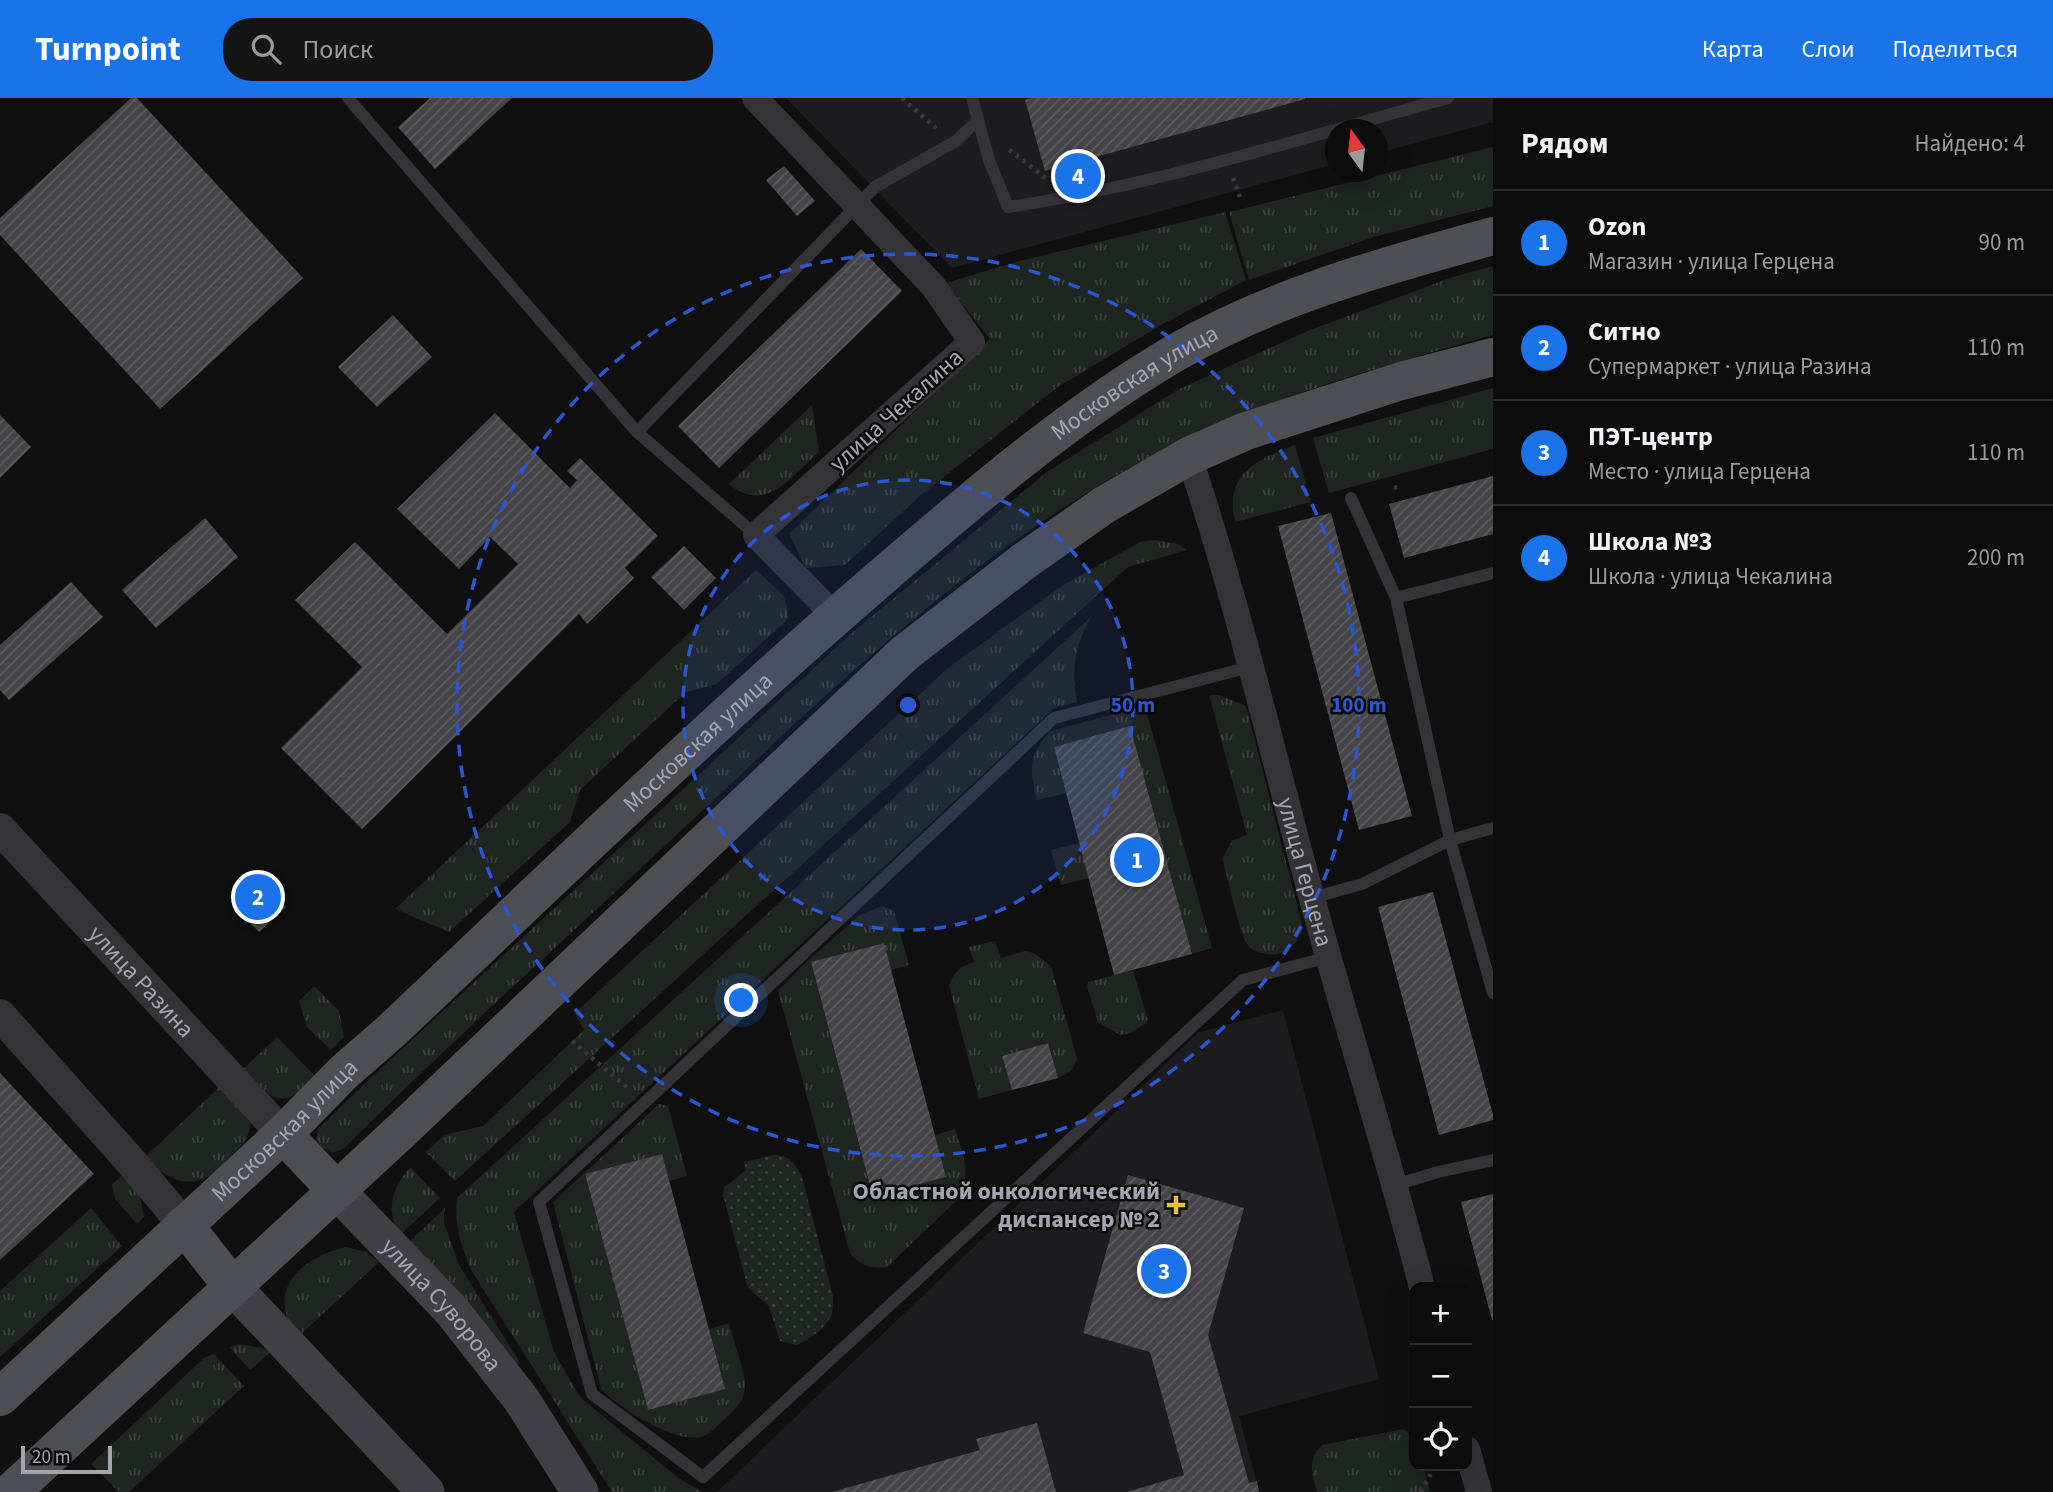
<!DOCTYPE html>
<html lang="ru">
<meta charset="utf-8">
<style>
:root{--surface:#0c0c0d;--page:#151516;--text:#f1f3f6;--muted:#9a9b9d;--line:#2c2c2e;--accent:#1a73e8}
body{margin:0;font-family:"Source Sans 3",sans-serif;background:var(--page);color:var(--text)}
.controls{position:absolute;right:21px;bottom:21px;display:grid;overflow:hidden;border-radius:14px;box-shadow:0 7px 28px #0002}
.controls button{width:63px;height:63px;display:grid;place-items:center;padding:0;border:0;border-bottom:2px solid var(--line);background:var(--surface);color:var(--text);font:35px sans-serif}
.compass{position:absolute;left:1325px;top:21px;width:63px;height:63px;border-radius:50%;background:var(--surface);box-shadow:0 7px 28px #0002;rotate:345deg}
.scale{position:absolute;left:21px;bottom:18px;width:91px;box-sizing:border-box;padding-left:7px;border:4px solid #a3a5b1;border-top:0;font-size:19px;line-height:24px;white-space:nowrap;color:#a3a5b1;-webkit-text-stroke:5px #0b0b0c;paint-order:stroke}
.you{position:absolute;left:742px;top:903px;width:24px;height:24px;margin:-18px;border:5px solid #fff;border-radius:50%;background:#1a73e8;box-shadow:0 0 0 10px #1a73e833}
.badge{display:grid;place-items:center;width:46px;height:46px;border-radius:50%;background:var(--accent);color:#fff;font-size:23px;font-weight:700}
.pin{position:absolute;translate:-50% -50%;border:4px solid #fff;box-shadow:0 2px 7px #0006}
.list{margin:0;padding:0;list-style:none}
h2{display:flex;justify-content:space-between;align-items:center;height:91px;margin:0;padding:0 28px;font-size:30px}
h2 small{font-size:23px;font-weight:400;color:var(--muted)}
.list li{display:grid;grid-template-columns:46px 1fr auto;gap:21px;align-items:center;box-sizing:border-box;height:105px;padding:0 28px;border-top:2px solid var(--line)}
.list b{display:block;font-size:26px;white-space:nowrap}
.list p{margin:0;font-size:23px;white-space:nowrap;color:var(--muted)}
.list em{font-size:23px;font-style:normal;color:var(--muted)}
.icon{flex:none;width:38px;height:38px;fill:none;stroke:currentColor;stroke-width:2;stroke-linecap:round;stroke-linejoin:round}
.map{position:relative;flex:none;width:1493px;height:1394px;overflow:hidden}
header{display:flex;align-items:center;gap:42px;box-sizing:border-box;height:98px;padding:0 35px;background:var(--accent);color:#fff}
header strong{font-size:33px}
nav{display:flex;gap:38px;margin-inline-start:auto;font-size:24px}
.search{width:490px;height:63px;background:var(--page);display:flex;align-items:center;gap:18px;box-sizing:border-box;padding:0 24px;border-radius:28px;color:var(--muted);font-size:26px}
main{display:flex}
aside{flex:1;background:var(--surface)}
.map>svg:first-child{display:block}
.built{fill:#1d1c1e}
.grass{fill:url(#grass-tufts)}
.park{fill:url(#park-dots)}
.building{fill:url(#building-hatch)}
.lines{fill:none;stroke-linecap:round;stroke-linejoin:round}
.path{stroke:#38383d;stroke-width:4.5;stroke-dasharray:3.5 5;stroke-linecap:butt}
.service{stroke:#343438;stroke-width:12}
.minor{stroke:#343438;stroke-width:26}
.tertiary{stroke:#343438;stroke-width:32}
.secondary{stroke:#404046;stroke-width:37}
.primary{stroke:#4e4e55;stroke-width:38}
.ring{fill:none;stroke:#2a57d4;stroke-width:3.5;stroke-dasharray:12 9}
.poi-dot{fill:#dec03c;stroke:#0b0b0c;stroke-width:2.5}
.labels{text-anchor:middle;stroke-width:5;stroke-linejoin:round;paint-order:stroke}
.street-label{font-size:24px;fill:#a3a5b1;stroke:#0b0b0c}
.poi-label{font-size:24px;font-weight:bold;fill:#a3a5b1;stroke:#0b0b0c;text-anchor:end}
.centre{fill:#2a57d4;stroke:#0b0b0c;stroke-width:3.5}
.ring-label{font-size:21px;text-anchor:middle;font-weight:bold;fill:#2a57d4;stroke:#0b0b0c;stroke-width:5;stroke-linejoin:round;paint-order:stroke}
</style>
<header>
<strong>Turnpoint</strong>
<div class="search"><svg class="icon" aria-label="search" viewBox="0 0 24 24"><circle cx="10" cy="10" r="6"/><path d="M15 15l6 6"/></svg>Поиск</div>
<nav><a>Карта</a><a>Слои</a><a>Поделиться</a></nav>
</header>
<main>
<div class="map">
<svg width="1493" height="1394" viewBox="0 0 1493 1394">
<defs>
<pattern id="grass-tufts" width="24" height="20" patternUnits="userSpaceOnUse" patternTransform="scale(1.75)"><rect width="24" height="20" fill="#1f2520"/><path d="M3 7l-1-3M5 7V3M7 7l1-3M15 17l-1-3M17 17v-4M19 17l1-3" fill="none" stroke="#3c423e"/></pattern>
<pattern id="park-dots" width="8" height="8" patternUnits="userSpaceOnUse" patternTransform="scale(1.75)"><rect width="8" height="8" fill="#1f2520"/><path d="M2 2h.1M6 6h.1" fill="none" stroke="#3c423e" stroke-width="1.8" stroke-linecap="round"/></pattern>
<pattern id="building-hatch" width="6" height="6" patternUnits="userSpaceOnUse" patternTransform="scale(1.75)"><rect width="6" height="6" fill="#454549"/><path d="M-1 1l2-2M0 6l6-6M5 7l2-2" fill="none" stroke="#5d5d61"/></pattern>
</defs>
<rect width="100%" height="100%" fill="#101011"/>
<path class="built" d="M786 0H1493V24L1378 55V32H1336L1335 66 952 170Z
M1283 912 1379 1281 1239 1318 1259 1394H717L1199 934Z"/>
<path class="grass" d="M1493 49V108L1377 138 1249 182 1229 114Z
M1225 114 1246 182 1161 227 1058 289 921 397 845 467 806 470 789 436 990 241 946 185 1019 163Z
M1493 168V237C1385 267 1275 298 1174 347 987 438 838 586 688 726 573 834 455 940 343 1051L332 1055 321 1049 316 1042 318 1031 360 990 854 533 1047 374 1179 291 1310 232 1453 179Z
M1493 290V351L1329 395 1313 340Z
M812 307 819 354C792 378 765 417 729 386Z
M1295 347 1311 404 1235 424C1225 374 1255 363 1295 347Z
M1154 442 1178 446 1187 452 1128 469 455 1083 426 1054 444 1037 483 1028 584 932 575 915 948 570 1060 489 1140 444Z
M756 472 784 498 789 520 717 586 686 594 580 692 570 724 449 834 395 811Z
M1092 518C1075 546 1071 571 1077 604L1054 610 514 1114 554 1254 580 1299 677 1379 702 1394H612L471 1172C461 1147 454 1128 457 1100Z
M1209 597H1219L1246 608 1303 830C1299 842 1291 853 1277 856 1267 857 1253 855 1247 846 1239 835 1227 776 1222 760L1233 742 1247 737Z
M1145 608 1212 850 1192 856 1130 629 1054 649 1066 695 1037 702C1029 671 1028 658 1050 633Z
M1079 745 1089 780 1061 787 1051 752Z
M882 808 894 813 909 867 891 872 883 845 811 865 873 1099 946 1079 935 1037 955 1031C963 1056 972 1076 959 1100L887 1169C871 1171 860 1168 850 1155L778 893 802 868 860 817Z
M995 843 1001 860 1025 853 1034 855 1051 868 1077 960C1075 971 1068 976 1058 980L1048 945 1002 958 1012 992 979 1001 949 887C954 874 961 868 974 864L969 849Z
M1133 872 1148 923 1133 934 1120 937 1098 924 1087 889 1088 884Z
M314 888 339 913 344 939 331 952 307 929 299 903Z
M277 939 317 980C281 1014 273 1002 243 971Z
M227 982C235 995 250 1010 250 1025 250 1042 239 1050 228 1061 222 1067 215 1075 207 1079 184 1092 160 1076 145 1059Z
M659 1006 668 1008 687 1078 669 1083 661 1056 585 1077 648 1311 709 1231 729 1225C733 1241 745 1273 745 1288 745 1301 736 1311 727 1319 720 1325 713 1333 706 1337 680 1350 619 1310 601 1291L553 1104Z
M410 1069 440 1100 400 1137C385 1111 392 1091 410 1069Z
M124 1076 139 1094 144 1119 137 1126 115 1101 112 1086Z
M91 1110 122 1148 0 1259V1193Z
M445 1110 444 1124 459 1167 519 1263 518 1268 408 1145Z
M346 1149 366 1154 379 1164 299 1238C262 1194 302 1159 346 1149Z
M239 1246 263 1250 271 1254 250 1272 229 1249Z
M214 1256 244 1288 129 1394H119L91 1366 205 1259Z
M1404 1331 1414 1340V1368H1423L1430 1394H1317C1312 1376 1307 1361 1322 1347Z"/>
<path class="park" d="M774 1057C790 1057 795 1066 802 1079L833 1198C833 1203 833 1211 832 1216 827 1229 809 1242 797 1247L780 1243 769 1208 748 1190 723 1097 724 1090 746 1072 744 1064Z"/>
<path class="building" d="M131 0H137L303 180 160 311 0 137V120Z
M430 0H512L435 71 398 29Z
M1032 0H1305V1L1045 73 1025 2Z
M784 68 815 103 797 118 766 82Z
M861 151 902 193 719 370 678 328Z
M393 217 432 259 377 309 338 269Z
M495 315 570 390 577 382 567 373 580 360 658 438 625 470 634 480 587 526 579 516 362 731 281 650 362 569 295 502 355 444 447 536 518 466 490 439 459 471 397 411Z
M0 317 31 349 0 380Z
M1493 378V436L1404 460 1389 406Z
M1331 415 1412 718 1359 732 1278 428Z
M205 420 238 459 156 530 122 492Z
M684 448 716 480 684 512 651 479Z
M71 484 103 519 9 602 0 592V547Z
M1130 628 1192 856 1114 877 1054 649Z
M260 781 286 809 259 834 232 806Z
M1433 794 1493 1017V1022L1439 1037 1378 809Z
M884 845 946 1079 873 1099 811 864Z
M1048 945 1058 980 1012 992 1002 958Z
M0 975 94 1076 0 1162Z
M662 1056 725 1291 648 1312 585 1076Z
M1128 1077 1244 1110 1208 1237 1249 1385 1257 1383 1259 1394H1127L1184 1377 1150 1254 1083 1235Z
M1493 1096V1222H1492L1461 1104Z
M1037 1325 1056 1394H832L980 1352 976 1341Z"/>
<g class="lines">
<path class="path" d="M902 0 938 32
M1009 52 1047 81
M1233 80 1241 102
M1394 390 1398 389
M572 943 630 992
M1421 1394 1435 1368"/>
<path class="service" d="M348 0 637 334 756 437
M972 0 989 62 1008 109C1157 87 1303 40 1448 0
M637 334 875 89 956 43 978 22
M1351 400 1396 500 1450 742 1493 895
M1396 500 1493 475
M1250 569 1054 620 539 1104 592 1296 703 1379 1243 882 1328 859
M1312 800 1362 786 1450 742 1493 730
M1395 1087 1438 1074 1493 1062"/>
<g class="minor">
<path d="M755 0 934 189 972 244 756 437 836 519"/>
<path id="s1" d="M1189 358C1237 502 1271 650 1311 797 1347 928 1388 1058 1422 1189"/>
<path d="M1467 1351 1479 1394"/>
</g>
<g class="tertiary">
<path id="s2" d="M0 731 283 1036"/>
<path d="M0 917 134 1067 184 1127"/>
</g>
<g class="secondary">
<path id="s3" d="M336 1092 452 1213 521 1301 580 1394"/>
<path d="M232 1188 426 1394"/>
</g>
<g class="primary">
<path d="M283 1036 336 1092"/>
<path d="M184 1127 232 1188"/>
<path id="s4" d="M0 1299 283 1036 344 974 390 934C551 782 710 627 878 482 972 401 1068 318 1175 255 1274 198 1384 168 1493 138"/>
<path d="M11 1394 402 1032 905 555 1023 464 1104 407 1189 358 1246 333 1401 283 1493 259"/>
</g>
</g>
<circle cx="908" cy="607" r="225" fill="#2a57d4" fill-opacity=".12"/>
<g class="ring">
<circle cx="908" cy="607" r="225"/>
<circle cx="908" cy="607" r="451"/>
</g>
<path class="poi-dot" d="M1172.5 1096.5h7v7h7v7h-7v7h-7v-7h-7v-7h7z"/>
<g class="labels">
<g class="street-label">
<text dy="8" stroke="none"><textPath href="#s4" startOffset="1524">Московская улица</textPath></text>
<text transform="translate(896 312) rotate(-42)" y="8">улица Чекалина</text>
<text dy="8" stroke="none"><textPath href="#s4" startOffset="957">Московская улица</textPath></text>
<text dy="8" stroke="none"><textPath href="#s1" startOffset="432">улица Герцена</textPath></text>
<text dy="8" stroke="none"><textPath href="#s2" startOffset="208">улица Разина</textPath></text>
<text dy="8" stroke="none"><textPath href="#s4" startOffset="390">Московская улица</textPath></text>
<text dy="8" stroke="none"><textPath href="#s3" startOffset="156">улица Суворова</textPath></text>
</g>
<g class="poi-label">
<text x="1160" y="1101">Областной онкологический<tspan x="1160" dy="28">диспансер № 2</tspan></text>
</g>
</g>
<circle cx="908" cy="607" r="10" class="centre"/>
<g class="ring-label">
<text x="1133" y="614">50 m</text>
<text x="1359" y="614">100 m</text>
</g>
</svg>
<div class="controls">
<button>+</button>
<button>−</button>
<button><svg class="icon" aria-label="locate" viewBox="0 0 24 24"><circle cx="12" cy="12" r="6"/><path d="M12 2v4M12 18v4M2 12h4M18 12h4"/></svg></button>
</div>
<svg class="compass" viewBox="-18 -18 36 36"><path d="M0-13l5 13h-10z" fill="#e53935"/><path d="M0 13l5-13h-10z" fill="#9a9b9d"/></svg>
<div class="scale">20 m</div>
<div class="you"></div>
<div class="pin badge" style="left:1137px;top:762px">1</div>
<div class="pin badge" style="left:258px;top:799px">2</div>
<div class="pin badge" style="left:1164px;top:1173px">3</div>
<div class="pin badge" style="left:1078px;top:78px">4</div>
</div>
<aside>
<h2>Рядом<small>Найдено: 4</small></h2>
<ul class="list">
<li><span class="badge">1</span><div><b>Ozon</b><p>Магазин · улица Герцена</p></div><em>90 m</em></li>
<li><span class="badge">2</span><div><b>Ситно</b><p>Супермаркет · улица Разина</p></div><em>110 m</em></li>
<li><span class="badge">3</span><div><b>ПЭТ-центр</b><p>Место · улица Герцена</p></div><em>110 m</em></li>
<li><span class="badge">4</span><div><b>Школа №3</b><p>Школа · улица Чекалина</p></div><em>200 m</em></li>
</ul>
</aside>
</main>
